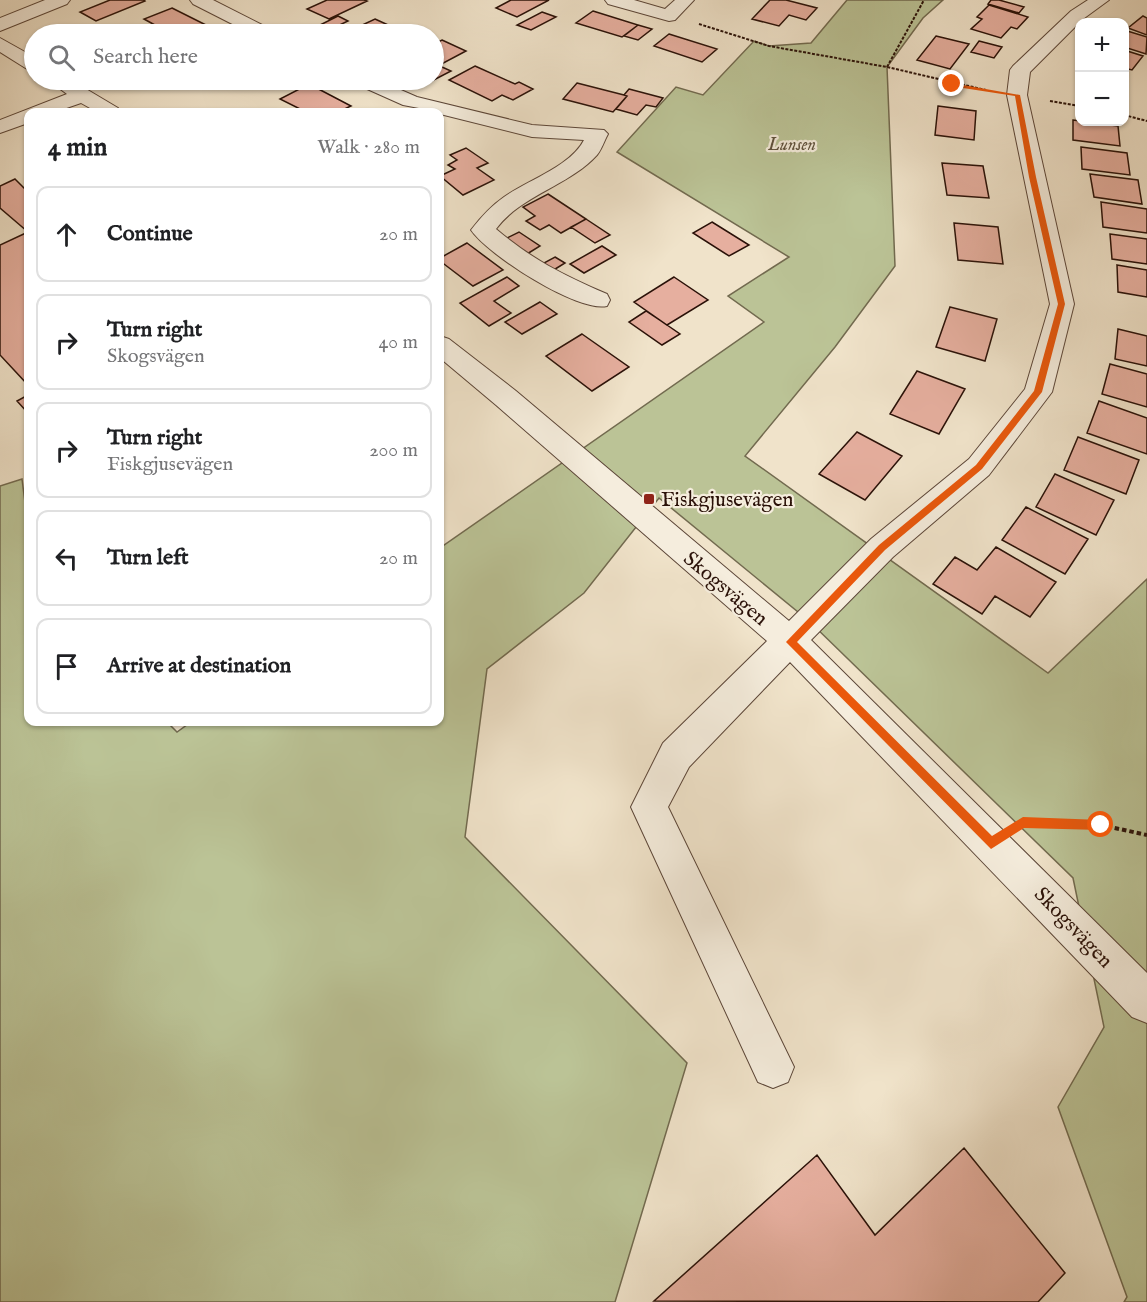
<!DOCTYPE html>
<meta charset="utf-8">
<style>
:root{--surface:#fff;--page:#f2f2f2;--text:#202124;--muted:#757577;--line:#e0e0e0}
body{margin:0;font-family:"IM FELL English",serif;background:var(--page);color:var(--text)}
.controls{position:absolute;right:18px;top:18px;display:grid;overflow:hidden;border-radius:12px;box-shadow:0 2px 4px #0004}
.controls button{width:54px;height:54px;display:grid;place-items:center;padding:0;border:0;border-bottom:2px solid var(--line);background:var(--surface);color:var(--text);font:30px sans-serif}
.stop{position:absolute;width:18px;height:18px;margin:-14px;border:4px solid #ea580c;border-radius:50%;background:#fff}
.stop.end{background:#ea580c;border-color:#fff;box-shadow:0 2px 6px #0008}
.list{margin:0;padding:0;list-style:none}
h2{display:flex;justify-content:space-between;align-items:center;height:78px;margin:0;padding:0 24px;font-size:26px}
h2 small{font-size:20px;font-weight:400;color:var(--muted)}
.list li{display:grid;grid-template-columns:39px 1fr auto;gap:18px;align-items:center;box-sizing:border-box;height:96px;margin:0 12px 12px;padding:0 12px;border:2px solid var(--line);border-radius:12px}
.list b{display:block;font-size:22px;white-space:nowrap}
.list p{margin:0;font-size:20px;white-space:nowrap;color:var(--muted)}
.list em{font-size:20px;font-style:normal;color:var(--muted)}
.icon{flex:none;width:33px;height:33px;fill:none;stroke:currentColor;stroke-width:2;stroke-linecap:round;stroke-linejoin:round}
.map{position:relative;flex:none;width:1147px;height:1302px;overflow:hidden}
.search{position:absolute;background:var(--surface);box-shadow:0 2px 4px #0004;left:24px;top:24px;width:420px;height:66px;display:flex;align-items:center;gap:15px;box-sizing:border-box;padding:0 21px;border-radius:33px;color:var(--muted);font-size:22px}
.panel{position:absolute;background:var(--surface);box-shadow:0 2px 4px #0004;left:24px;top:108px;width:420px;height:618px;border-radius:12px}
.map>svg:first-child{display:block}
.green{fill:#bbc396;stroke:#726a4f;stroke-width:1.5}
.building{fill:#e6af9f;stroke:#2a1108;stroke-width:1.5}
.lines{fill:none;stroke-linecap:round;stroke-linejoin:round}
.minor-casing{stroke:#5c4638;stroke-width:2}
.path-far1{stroke:#2a1108;stroke-width:2;stroke-dasharray:3 1.5;stroke-linecap:butt}
.path{stroke:#2a1108;stroke-width:4;stroke-dasharray:4.5 3;stroke-linecap:butt}
.minor{fill:#f5eddd;fill-rule:evenodd}
.route{fill:#ea580c}
.poi-dot{fill:#8f2418;stroke:#f5eddd;stroke-width:2}
.labels{text-anchor:middle;stroke-width:4.5;stroke-linejoin:round;paint-order:stroke}
.far-park-label{font-size:18px;font-style:italic;fill:#5d4f3a;stroke:#f5eddd}
.poi-label{font-size:21px;fill:#2a1108;stroke:#f5eddd;text-anchor:start}
.street-label{font-size:21px;fill:#2a1108;stroke:#f5eddd}
</style>
<div class="map">
<svg width="1147" height="1302" viewBox="0 0 1147 1302">
<rect width="100%" height="100%" fill="#f0e3ca"/>
<filter id="stains"><feTurbulence type="fractalNoise" baseFrequency=".00333" numOctaves="4"/><feColorMatrix values="0 0 0 0 .2 0 0 0 0 .09 0 0 0 0 .02 0 0 0 .5 -.17"/></filter>
<radialGradient id="worn" r=".72"><stop offset=".6" stop-color="#630" stop-opacity="0"/><stop offset="1" stop-color="#630" stop-opacity=".3"/></radialGradient>
<path class="green" d="M847 0H943L923 18 887 67 895 266 835 347 745 456 1048 673 1147 579V1302H1124L1127 1297 1058 1107 1104 1027 1073 878 809 621 659 498 584 593 487 669 465 837 687 1063 615 1302H0V486L22 479 28 526V722H167L177 732 191 722H440V548L764 322 728 296 789 257 617 152 676 87 703 95 754 41 769 46 811 43Z"/>
<path class="building" d="M110 0H144L145 1 96 21 80 12Z
M327 0H364L367 1 329 19 307 9Z
M511 0H549L517 17 496 8Z
M770 0H786L817 8 806 20 789 15 779 26 752 19Z
M991 0H999L1024 7 1019 13 988 4Z
M989 5 1028 17 1017 29 1011 27 1001 38 971 29 982 19 977 17Z
M172 8 204 24 195 28 204 32 199 34H155L164 30 144 19Z
M593 11 638 25 622 37 576 23Z
M542 12 556 17 531 30 517 25Z
M338 16 348 21 323 33 312 29Z
M1143 16 1147 18V35L1128 28Z
M375 19 397 29 386 34H343Z
M638 25 652 29 638 40 624 36Z
M1124 30 1147 37 1146 54 1124 47Z
M669 34 717 49 702 62 654 46Z
M936 36 969 44 950 69 917 60Z
M442 40 466 51 434 68V44Z
M979 41 1002 47 994 58 971 52Z
M1124 50 1143 56 1132 70 1124 68Z
M475 66 515 84 519 82 533 89 513 100 502 95 492 101 449 80Z
M442 67 451 71 430 82 426 80H434V71Z
M248 80H273L258 87 246 81Z
M577 83 624 95 627 96 613 112 563 99Z
M309 84 351 106 338 112H306L280 99Z
M629 89 663 98 656 107 646 105 637 115 616 109 627 96 624 95Z
M938 106 976 111 974 140 935 135Z
M1073 120 1118 126 1120 146 1073 140Z
M1081 147 1127 153 1130 175 1082 169Z
M466 148 488 163 477 168 494 180 463 195 440 176 455 169 448 165 457 160 450 155Z
M942 163 983 166 989 198 947 195Z
M1090 174 1138 180 1142 204 1094 197Z
M15 179 28 192V309L27 310 28 312V385L0 355V245L28 232 0 208V186Z
M548 194 586 219 561 233 549 225 540 230 526 221 535 216 523 207Z
M1101 202 1147 209V233L1103 227Z
M586 219 610 235 595 243 571 227Z
M712 222 749 245 729 256 693 233Z
M954 223 998 227 1003 264 958 260Z
M519 232 540 246 527 254 505 239Z
M1110 234 1147 239V264L1112 259Z
M467 243 503 270 473 286 440 261V258Z
M602 246 616 255 584 273 570 264Z
M555 257 565 263 552 271 542 264Z
M1117 265 1147 270V297L1118 292Z
M507 277 519 286 494 301 511 313 489 326 460 303Z
M674 277 708 300 667 325 634 302Z
M540 302 557 314 522 334 505 322Z
M950 307 997 319 985 361 936 347Z
M646 311 667 325 680 334 662 345 629 322Z
M1118 329 1147 336V366L1115 359Z
M582 334 629 367 592 391 546 356Z
M1110 364 1147 374V407L1102 394Z
M917 371 965 389 939 434 890 414Z
M28 395V413L17 401Z
M1099 401 1147 418V454L1087 433Z
M857 432 902 456 865 500 819 474Z
M1078 437 1139 460 1126 494 1064 470Z
M1055 474 1114 500 1096 535 1036 507Z
M1026 507 1088 539 1065 574 1002 540Z
M996 547 1056 582 1030 617 995 596 982 614 933 584 955 557 977 570Z
M964 1148 1065 1273 1038 1302 654 1301 817 1155 875 1235Z"/>
<g class="lines">
<defs>
<path id="minor" d="M45 0H70L67 4 0 31V18Z
M190 0H213L272 30 274 34H252L193 4Z
M605 0H634L665 9 675 0H694L675 20 669 21 608 4Z
M1088 0H1109L1083 19 1030 72 1027 95 1074 304 1052 392 989 475 893 557 811 640 1147 973V1023L1132 1017 790 662 689 767 668 807 794 1067 788 1082 773 1088 758 1082 631 807 663 743 767 641 496 405 440 358V336L449 339 516 391 789 621 871 539 969 459 1025 389 1050 304 1007 95 1010 70 1013 66 1071 11Z
M0 38 34 57V71L27 69 0 52Z
M48 80H71L118 108 121 112H97L81 103 55 112H28V123L0 133V120L67 94Z
M353 80H378L417 97 532 125 604 130 608 134C604 141 602 149 597 155 569 186 521 195 496 229 531 259 565 276 607 294L610 300 607 306C578 313 488 255 471 230 481 217 491 206 504 197 528 180 571 166 584 140L532 137 440 114V112L403 105 356 84Z"/>
</defs>
<use href="#minor" class="minor-casing"/>
<path class="path-far1" d="M699 24 769 46 887 67 986 90
M887 67 924 0
M1050 101 1080 106
M1124 115 1147 121"/>
<path class="path" d="M1025 823 1101 825 1147 835"/>
<use href="#minor" class="minor"/>
</g>
<path class="route" d="M952 83 1020 95 1036 177 1065 304 1042 392 982 469 885 550 797 642 992 836 1023 817 1101 820 1106 825 1101 830 1024 828 991 849 786 642 879 545 976 465 1034 391 1058 304 1029 177 1015 96 950 86Z"/>
<rect class="poi-dot" x="643" y="493" width="12" height="12" rx="3"/>
<g class="labels">
<g class="far-park-label">
<text x="792" y="150">Lunsen</text>
</g>
<g class="poi-label">
<text x="661" y="506">Fiskgjusevägen</text>
</g>
<g class="street-label">
<text transform="translate(726 588) rotate(40)" y="7">Skogsvägen</text>
<text transform="translate(1074 927) rotate(46)" y="7">Skogsvägen</text>
</g>
</g>
<rect width="100%" height="100%" filter="url(#stains)"/>
<rect width="100%" height="100%" fill="url(#worn)"/>
</svg>
<div class="controls">
<button>+</button>
<button>−</button>
</div>
<div class="stop" style="left:1101px;top:825px"></div>
<div class="stop end" style="left:952px;top:84px"></div>
<div class="search"><svg class="icon" aria-label="search" viewBox="0 0 24 24"><circle cx="10" cy="10" r="6"/><path d="M15 15l6 6"/></svg>Search here</div>
<section class="panel">
<h2>4 min<small>Walk · 280 m</small></h2>
<ul class="list">
<li><svg class="icon" aria-label="ahead" viewBox="0 0 24 24"><path d="M12 20V5M6 11l6-6 6 6"/></svg><div><b>Continue</b></div><em>20 m</em></li>
<li><svg class="icon" aria-label="right" viewBox="0 0 24 24"><path d="M7 20v-9h11M14 6l5 5-5 5"/></svg><div><b>Turn right</b><p>Skogsvägen</p></div><em>40 m</em></li>
<li><svg class="icon" aria-label="right" viewBox="0 0 24 24"><path d="M7 20v-9h11M14 6l5 5-5 5"/></svg><div><b>Turn right</b><p>Fiskgjusevägen</p></div><em>200 m</em></li>
<li><svg class="icon" aria-label="left" viewBox="0 0 24 24"><path d="M17 20v-9H6M10 6l-5 5 5 5"/></svg><div><b>Turn left</b></div><em>20 m</em></li>
<li><svg class="icon" aria-label="arrive" viewBox="0 0 24 24"><path d="M6 21V4h12l-3 4 3 4H6"/></svg><div><b>Arrive at destination</b></div></li>
</ul>
</section>
</div>
